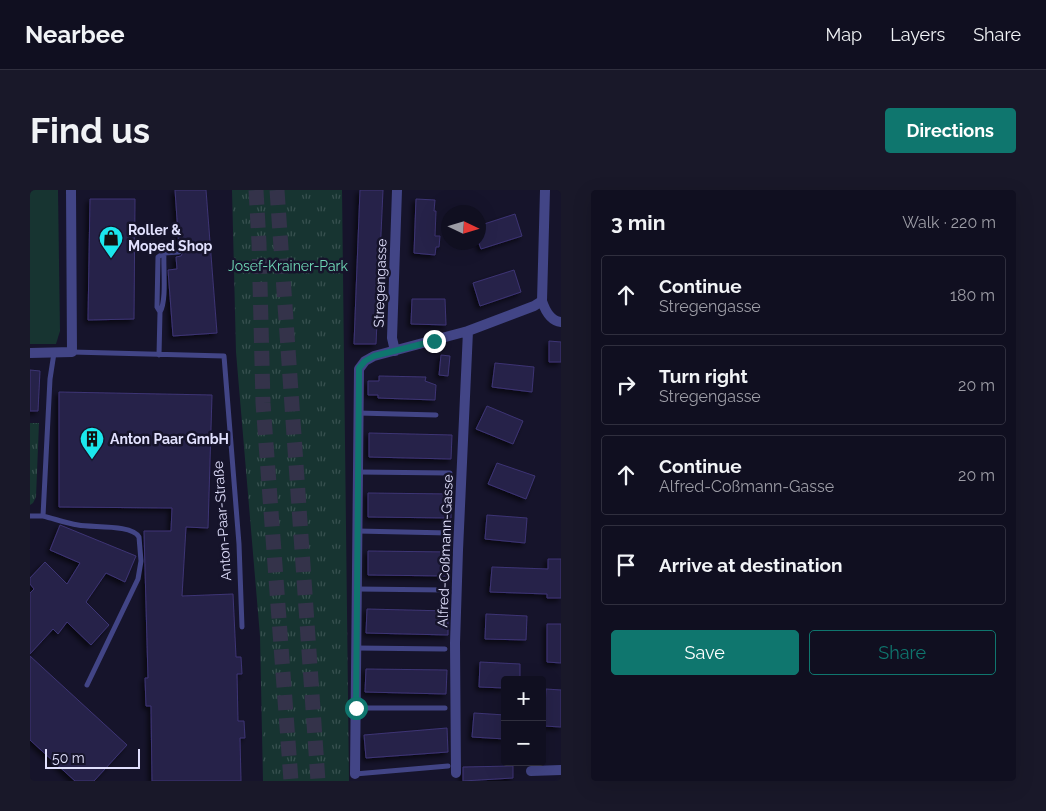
<!DOCTYPE html>
<meta charset="utf-8">
<style>
:root{--surface:#100f20;--page:#191829;--text:#f1f3f6;--muted:#9c9ca5;--line:#302f3e;--accent:#0f766e}
body{margin:0;font-family:Raleway,sans-serif;background:var(--page);color:var(--text)}
.controls{position:absolute;right:15px;bottom:15px;display:grid;overflow:hidden;border-radius:5px;box-shadow:0 5px 20px #0002}
.controls button{width:45px;height:45px;display:grid;place-items:center;padding:0;border:0;border-bottom:1px solid var(--line);background:var(--surface);color:var(--text);font:25px sans-serif}
.compass{position:absolute;left:411px;top:15px;width:45px;height:45px;border-radius:50%;background:var(--surface);box-shadow:0 5px 20px #0002;rotate:94deg}
.scale{position:absolute;left:15px;bottom:12px;width:95px;box-sizing:border-box;padding-left:5px;border:2px solid #e1e0fd;border-top:0;font-size:14px;line-height:18px;white-space:nowrap;color:#e1e0fd;-webkit-text-stroke:4px #16142b;paint-order:stroke}
.stop{position:absolute;width:15px;height:15px;margin:-11px;border:4px solid #0f766e;border-radius:50%;background:#fff}
.stop.end{background:#0f766e;border-color:#fff;box-shadow:0 1px 5px #0008}
.list{margin:0;padding:0;list-style:none}
h2{display:flex;justify-content:space-between;align-items:center;height:65px;margin:0;padding:0 20px;font-size:21px}
h2 small{font-size:16px;font-weight:400;color:var(--muted)}
.list li{display:grid;grid-template-columns:32px 1fr auto;gap:15px;align-items:center;box-sizing:border-box;height:80px;margin:0 10px 10px;padding:0 10px;border:1px solid var(--line);border-radius:5px}
.list b{display:block;font-size:19px;white-space:nowrap}
.list p{margin:0;font-size:16px;white-space:nowrap;color:var(--muted)}
.list em{font-size:16px;font-style:normal;color:var(--muted)}
.actions{display:flex;gap:10px;padding:15px 20px}
.actions a{flex:1;padding:11px 0;border:1px solid var(--accent);border-radius:5px;text-align:center;font-size:18px;color:var(--accent)}
.actions .main{background:var(--accent);color:#fff}
.icon{flex:none;width:28px;height:28px;fill:none;stroke:currentColor;stroke-width:2;stroke-linecap:round;stroke-linejoin:round}
.map{position:relative;flex:none;width:531px;height:591px;overflow:hidden;border-radius:5px}
header{display:flex;align-items:center;gap:30px;box-sizing:border-box;height:70px;padding:0 25px;background:var(--surface);border-bottom:1px solid var(--line)}
header strong{font-size:24px}
nav{display:flex;gap:28px;margin-inline-start:auto;font-size:18px}
.intro{display:flex;align-items:center;justify-content:space-between;box-sizing:border-box;height:120px;padding:0 30px}
h1{margin:0;font-size:35px}
.button{padding:12px 22px;border-radius:5px;background:var(--accent);color:#fff;font-size:18px;font-weight:700}
main{display:flex;gap:30px;padding:0 30px}
aside{flex:1;background:var(--surface);border-radius:5px;box-shadow:0 5px 20px #0002}
.map>svg:first-child{display:block}
.grass{fill:#173431}
.park{fill:url(#park-tufts)}
.building{fill:#27214a;stroke:#3d3574;filter:url(#shadow)}
.lines{fill:none;stroke-linecap:round;stroke-linejoin:round}
.highway-tunnel{stroke:#34334a;stroke-width:15;stroke-dasharray:15 8;stroke-linecap:butt}
.lane{stroke:#424586;stroke-width:5}
.street{stroke:#424586;stroke-width:10}
.route{stroke:#0f766e;stroke-width:6}
.labels{text-anchor:middle;stroke-width:5;stroke-linejoin:round;paint-order:stroke}
.poi-label{font-size:14px;font-weight:bold;fill:#e1e0fd;stroke:#16142b;text-anchor:start}
.park-label{font-size:14px;fill:#70d9b7;stroke:#16142b}
.street-label{font-size:14px;fill:#e1e0fd;stroke:#16142b}
</style>
<header>
<strong>Nearbee</strong>
<nav><a>Map</a><a>Layers</a><a>Share</a></nav>
</header>
<div class="intro"><h1>Find us</h1><a class="button">Directions</a></div>
<main>
<div class="map">
<svg width="531" height="591" viewBox="0 0 531 591">
<defs>
<pattern id="park-tufts" width="24" height="20" patternUnits="userSpaceOnUse" patternTransform="scale(1.25)"><rect width="24" height="20" fill="#173431"/><path d="M3 7l-1-3M5 7V3M7 7l1-3M15 17l-1-3M17 17v-4M19 17l1-3" fill="none" stroke="#385150"/></pattern>
<filter id="shadow"><feDropShadow dx="-3" dy="3" stdDeviation="2.5" flood-color="#0009"/></filter>
</defs>
<rect width="100%" height="100%" fill="#16142b"/>
<path class="grass" d="M0 0H28L30 141 26 154H0Z"/>
<path class="park" d="M202 0H312L319 591H233L230 446 206 162Z
M0 233H9L6 307 3 313 0 315Z"/>
<path class="building" d="M145 0H176L187 143 143 146 138 80 147 79 146 67 151 66 153 62 152 59 149 58Z
M330 0H353L346 154H324Z
M60 9H105L104 129 58 130Z
M386 9 405 10 404 21H406L405 46H410L409 57H406L405 65 384 63Z
M485 24 492 46 451 59 448 51V36Z
M484 80 491 102 450 116 443 93Z
M382 109H415L416 135 381 134Z
M519 151 531 152V172H519Z
M411 165 420 166 418 186 409 185Z
M465 173 504 177 502 202 462 197Z
M0 180 10 181 8 221H0Z
M349 186 396 187 395 191 406 195 405 210 348 208V205H338V191H349Z
M29 202 182 205 178 338 156 337 152 406 203 404 206 467H211L212 484H207L208 531H214L215 548H210L211 591H122L121 516H116L115 488H118L114 341H141L142 318 29 317Z
M457 216 493 231 483 254 446 239Z
M339 243 422 245 421 269 339 267Z
M467 273 505 286 496 309 458 294Z
M338 303 421 304V328L338 327Z
M457 325 497 328 495 353 455 349Z
M30 335 106 366 95 392 76 383 56 412 79 435 61 455 37 432 28 444 23 439 0 464V403L4 399 0 394V388L15 372 37 394 50 373 20 360Z
M338 361 419 362 418 386 338 385Z
M518 369H531V408H517V404L460 402 462 377 518 379Z
M337 419 418 421V445L336 443Z
M456 424 497 426 496 450 455 449Z
M517 434H531V473L517 472Z
M0 466 97 555 64 591H45L0 550Z
M450 472 490 474V490H475V498L449 497Z
M336 479 417 480 416 504 335 502Z
M516 499 531 500V537L514 536Z
M444 523 475 525V549L442 547Z
M417 538 418 562 336 568 334 545Z
M483 576V588L433 591V577Z"/>
<g class="lines">
<path class="highway-tunnel" d="M226 0 229 53 233 213 261 591
M247 0 288 591"/>
<path class="lane" d="M130 122 127 117 128 67 134 63 149 62
M42 162 194 166 209 354 212 437
M129 165 130 122C137 110 133 78 134 63
M328 223 406 225
M328 282 420 283
M0 326H13L20 189 24 163
M13 326C25 329 36 333 48 335 62 338 102 334 109 347L111 371 108 389 57 495
M327 341 419 343
M327 399 416 400
M326 458 415 459
M326 518H415
M325 584 418 576"/>
<path class="street" d="M515 0 512 111C515 120 520 131 531 132
M365 161 362 148 367 0
M0 163 42 162 41 0
M501 581 531 580
M426 583 425 453 428 360 438 141
M325 584 329 179 335 171 344 166 438 141 504 116 512 111"/>
</g>
<g class="lines">
<path class="route" d="M326 518 329 178 335 171 344 166 404 151"/>
</g>
<defs>
<symbol id="shop-pin" viewBox="-11 -11 22 30"><path d="M0 17L-7.5 6A9.5 9.5 0 1 1 7.5 6Z" fill="#1be7ed" stroke="#16142b"/><path d="M-5-2.5h2.3a2.7 3.5 0 0 1 5.4 0H5L5.5 6h-11ZM-1.5-2.5h3a1.5 2.3 0 0 0-3 0Z" fill="#111"/></symbol>
<symbol id="building-pin" viewBox="-11 -11 22 30"><path d="M0 17L-7.5 6A9.5 9.5 0 1 1 7.5 6Z" fill="#1be7ed" stroke="#16142b"/><path d="M-4-6H4V6H1V3H-1V6H-4ZM-2.5-4.3h1.7v1.8h-1.7ZM.8-4.3h1.7v1.8H.8ZM-2.5-1h1.7V.8h-1.7ZM.8-1h1.7V.8H.8Z" fill="#111"/></symbol>
</defs>
<g fill-rule="evenodd">
<use href="#shop-pin" x="67" y="34" width="28" height="38"/>
<use href="#building-pin" x="48" y="235" width="28" height="38"/>
</g>
<g class="labels">
<g class="poi-label">
<text x="98" y="45">Roller &amp;<tspan x="98" dy="16">Moped Shop</tspan></text>
<text x="80" y="254">Anton Paar GmbH</text>
</g>
<g class="park-label">
<text x="258" y="81">Josef-Krainer-Park</text>
</g>
<g class="street-label">
<text transform="translate(350 93) rotate(-88)" y="5">Stregengasse</text>
<text transform="translate(192 331) rotate(-94)" y="5">Anton-Paar-Straße</text>
<text transform="translate(415 361) rotate(-88)" y="5">Alfred-Coßmann-Gasse</text>
</g>
</g>
</svg>
<div class="controls">
<button>+</button>
<button>−</button>
</div>
<svg class="compass" viewBox="-18 -18 36 36"><path d="M0-13l5 13h-10z" fill="#e53935"/><path d="M0 13l5-13h-10z" fill="#9c9ca5"/></svg>
<div class="scale">50 m</div>
<div class="stop" style="left:326px;top:518px"></div>
<div class="stop end" style="left:404px;top:151px"></div>
</div>
<aside>
<h2>3 min<small>Walk · 220 m</small></h2>
<ul class="list">
<li><svg class="icon" aria-label="ahead" viewBox="0 0 24 24"><path d="M12 20V5M6 11l6-6 6 6"/></svg><div><b>Continue</b><p>Stregengasse</p></div><em>180 m</em></li>
<li><svg class="icon" aria-label="right" viewBox="0 0 24 24"><path d="M7 20v-9h11M14 6l5 5-5 5"/></svg><div><b>Turn right</b><p>Stregengasse</p></div><em>20 m</em></li>
<li><svg class="icon" aria-label="ahead" viewBox="0 0 24 24"><path d="M12 20V5M6 11l6-6 6 6"/></svg><div><b>Continue</b><p>Alfred-Coßmann-Gasse</p></div><em>20 m</em></li>
<li><svg class="icon" aria-label="arrive" viewBox="0 0 24 24"><path d="M6 21V4h12l-3 4 3 4H6"/></svg><div><b>Arrive at destination</b></div></li>
</ul>
<div class="actions"><a class="main">Save</a><a>Share</a></div>
</aside>
</main>
